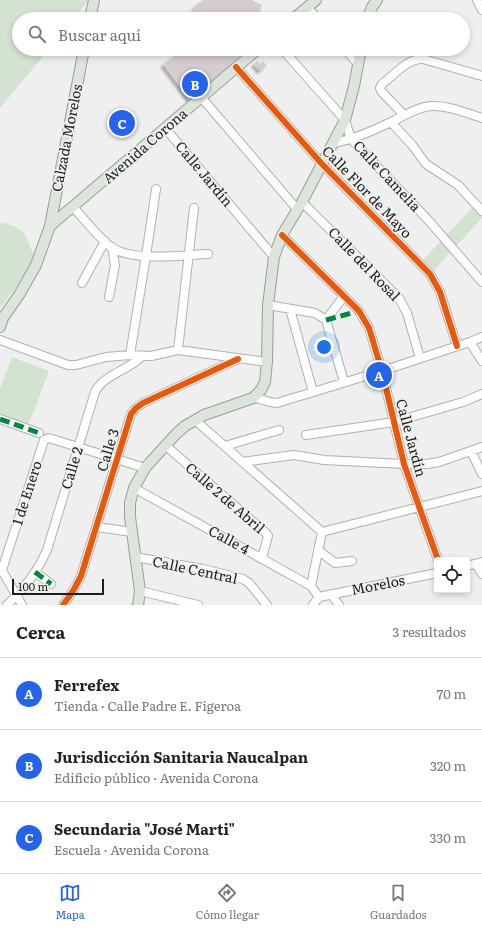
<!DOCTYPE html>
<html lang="es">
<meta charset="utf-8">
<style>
:root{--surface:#fff;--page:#f6f6f6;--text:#222;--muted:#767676;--line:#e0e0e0;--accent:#2563eb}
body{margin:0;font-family:Literata,serif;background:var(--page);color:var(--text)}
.controls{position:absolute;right:12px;bottom:12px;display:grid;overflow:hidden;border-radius:4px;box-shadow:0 2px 6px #0003}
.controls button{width:36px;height:36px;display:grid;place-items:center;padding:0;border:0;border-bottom:1px solid var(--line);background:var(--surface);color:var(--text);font:20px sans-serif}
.scale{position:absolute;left:12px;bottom:10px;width:92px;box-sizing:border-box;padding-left:4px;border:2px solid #1d1e1d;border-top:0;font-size:11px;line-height:14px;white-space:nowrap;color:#1d1e1d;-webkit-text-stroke:3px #edf0ed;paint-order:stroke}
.you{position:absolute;left:324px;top:347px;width:14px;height:14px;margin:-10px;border:3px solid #fff;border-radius:50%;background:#1a73e8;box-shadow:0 0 0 6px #1a73e833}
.badge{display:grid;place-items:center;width:26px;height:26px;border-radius:50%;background:var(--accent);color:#fff;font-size:13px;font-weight:700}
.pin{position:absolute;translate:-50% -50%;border:2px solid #fff;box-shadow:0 1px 4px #0006}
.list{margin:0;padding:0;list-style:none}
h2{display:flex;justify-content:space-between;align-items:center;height:52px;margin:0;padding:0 16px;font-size:17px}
h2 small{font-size:13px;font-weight:400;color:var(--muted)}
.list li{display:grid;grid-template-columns:26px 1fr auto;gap:12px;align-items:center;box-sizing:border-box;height:72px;padding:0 16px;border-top:1px solid var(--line)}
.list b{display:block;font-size:15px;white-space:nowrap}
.list p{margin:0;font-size:13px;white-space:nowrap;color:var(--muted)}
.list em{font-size:13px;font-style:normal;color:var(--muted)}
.icon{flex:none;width:22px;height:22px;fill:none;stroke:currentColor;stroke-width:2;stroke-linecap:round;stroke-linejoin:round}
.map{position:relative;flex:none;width:482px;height:605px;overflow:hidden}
.search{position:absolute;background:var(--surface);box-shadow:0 2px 6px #0003;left:12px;right:12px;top:12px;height:44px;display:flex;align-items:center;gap:10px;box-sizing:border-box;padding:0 14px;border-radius:22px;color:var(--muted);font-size:15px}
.sheet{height:268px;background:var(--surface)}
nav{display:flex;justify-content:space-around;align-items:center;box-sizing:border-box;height:56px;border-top:1px solid var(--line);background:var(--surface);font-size:11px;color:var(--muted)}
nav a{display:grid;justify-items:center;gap:2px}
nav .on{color:var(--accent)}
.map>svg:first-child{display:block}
.green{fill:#d3e2d1}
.building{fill:#d5ccd2;filter:url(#shadow)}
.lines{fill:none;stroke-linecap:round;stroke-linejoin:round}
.minor-casing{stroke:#b0b1b0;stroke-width:10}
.major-casing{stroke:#95a194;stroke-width:12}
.minor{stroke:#fcfdfc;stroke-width:8}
.major{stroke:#dde4dc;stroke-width:10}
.quiet{stroke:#00873e;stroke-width:5;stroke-dasharray:10 5;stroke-linecap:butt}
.cycleway-casing{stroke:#edf0ed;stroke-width:8}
.cycleway{stroke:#e8590c;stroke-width:6}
.labels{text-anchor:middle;stroke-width:3.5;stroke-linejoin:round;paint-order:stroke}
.street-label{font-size:14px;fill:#1d1e1d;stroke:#edf0ed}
</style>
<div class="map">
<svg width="482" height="605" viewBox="0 0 482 605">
<defs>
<filter id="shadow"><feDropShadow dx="-3" dy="3" stdDeviation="1" flood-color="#0004"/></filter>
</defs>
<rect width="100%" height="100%" fill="#eeefee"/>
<path class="green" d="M0 0H89L74 19H19V49H49L0 108Z
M474 206 482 214V218L434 270 423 260Z
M0 223C9 223 19 227 25 235 29 242 29 249 35 254L26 274 0 308Z
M12 357 49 371 28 426 0 416V389Z"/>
<path class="building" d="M203 0H252L262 5 260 11 280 19H190L196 5Z
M184 49H219L228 60 220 49H254L233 68 190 100 163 64Z
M257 61 260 64 263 61 267 66 260 71 254 64Z"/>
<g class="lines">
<defs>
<path id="minor" d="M477 0 482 10
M307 7 318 19
M282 49 345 120 351 139 429 221 482 282
M345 49 358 64
M236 67 322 164 430 274 440 292 457 346
M201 97 297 209
M404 115 381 91 380 88 382 84C394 75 408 58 423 59L482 76
M391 122 412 145 426 164 458 185 482 211
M165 128 274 257
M334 143C354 139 373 131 391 122 404 116 417 107 431 106 448 105 466 113 482 118
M302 202 399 298 407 313 420 358
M73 207C84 219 99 238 111 247 132 262 183 255 208 254
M282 235 359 311 369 328 382 371 404 464 438 560
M82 283 105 241
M109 297 115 265 112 247
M268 305 315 313 326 320
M290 309 313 392
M326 320 344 382
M326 320 344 296
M0 340 68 365H76L106 357 130 355 151 356 178 350 267 362
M470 342 482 361
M178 350 194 208
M130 355 146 256 156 189
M253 398C261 398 269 403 277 403L382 371 470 342 482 337
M0 419 39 433
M195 420 322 532
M306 435 394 422 463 402 482 394
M165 445 266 533 268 536 262 558
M225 446 279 430
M471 451 482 474
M242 462 294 455 324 460 404 464H427L439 462 482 447
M134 488 311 586 319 597
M97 527 132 532
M322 532 482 491
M318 550 335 563 352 561
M135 557 203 569 243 579 249 583 267 605
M476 564 482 574
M467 566 482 562
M0 567 22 605
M2 570 44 440 49 438 145 468
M35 572 51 584
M311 586 322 532
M140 591 198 605
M331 594 339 605
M319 597 437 573
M7 605C24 589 38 571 47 550L95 392C104 374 128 371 142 356
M63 605 73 591 81 576 131 414 136 408 143 403 238 359
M313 605 319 597"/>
<path id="major" d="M90 19 94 0
M293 19 316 0
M367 19 372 7 377 0
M50 226 258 49
M0 327 3 318 19 295 36 265 50 226 84 49
M138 605 140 591 130 517V503L134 488 145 468 176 434 185 426 204 415 253 398 261 390 265 382 267 362 268 305 274 257 282 235 302 202 345 120 354 86 361 49"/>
</defs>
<use href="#minor" class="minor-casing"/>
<use href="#major" class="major-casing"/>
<use href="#minor" class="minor"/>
<use href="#major" class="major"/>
<path class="quiet" d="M326 320 359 311
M0 419 39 433
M35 572 51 584"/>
<defs>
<path id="cycleway" d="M236 67 322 164 430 274 440 292 457 346
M282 235 359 311 369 328 382 371 404 464 438 560
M63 605 73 591 81 576 131 414 136 408 143 403 238 359"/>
</defs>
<use href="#cycleway" class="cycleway-casing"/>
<use href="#cycleway" class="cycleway"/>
</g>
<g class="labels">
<g class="street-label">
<text transform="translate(67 138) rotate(-79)" y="5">Calzada Morelos</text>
<text transform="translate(145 146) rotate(-41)" y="5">Avenida Corona</text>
<text transform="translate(204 174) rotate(50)" y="5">Calle Jardín</text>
<text transform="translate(387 176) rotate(47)" y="5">Calle Camelia</text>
<text transform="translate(367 192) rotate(46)" y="5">Calle Flor de Mayo</text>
<text transform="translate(364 264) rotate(46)" y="5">Calle del Rosal</text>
<text transform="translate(411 438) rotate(75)" y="5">Calle Jardín</text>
<text transform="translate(108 450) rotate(-73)" y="5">Calle 3</text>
<text transform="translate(72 468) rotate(-73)" y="5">Calle 2</text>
<text transform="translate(27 493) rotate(-72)" y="5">1 de Enero</text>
<text transform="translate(225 498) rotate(41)" y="5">Calle 2 de Abril</text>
<text transform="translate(229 540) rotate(28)" y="5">Calle 4</text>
<text transform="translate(195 570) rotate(12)" y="5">Calle Central</text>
<text transform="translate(378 585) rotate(-11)" y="5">Morelos</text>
</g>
</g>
</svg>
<div class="controls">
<button><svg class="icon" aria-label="locate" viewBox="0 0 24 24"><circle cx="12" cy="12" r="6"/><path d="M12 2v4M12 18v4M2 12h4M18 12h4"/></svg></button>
</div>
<div class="scale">100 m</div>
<div class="you"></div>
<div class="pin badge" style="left:379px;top:375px">A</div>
<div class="pin badge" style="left:195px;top:84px">B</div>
<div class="pin badge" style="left:122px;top:123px">C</div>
<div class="search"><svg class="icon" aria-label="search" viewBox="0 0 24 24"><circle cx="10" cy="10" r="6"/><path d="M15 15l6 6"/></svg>Buscar aquí</div>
</div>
<section class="sheet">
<h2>Cerca<small>3 resultados</small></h2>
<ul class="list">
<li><span class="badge">A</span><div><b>Ferrefex</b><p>Tienda · Calle Padre E. Figeroa</p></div><em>70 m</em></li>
<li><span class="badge">B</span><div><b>Jurisdicción Sanitaria Naucalpan</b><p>Edificio público · Avenida Corona</p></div><em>320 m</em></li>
<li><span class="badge">C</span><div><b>Secundaria &quot;José Marti&quot;</b><p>Escuela · Avenida Corona</p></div><em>330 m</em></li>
</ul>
</section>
<nav>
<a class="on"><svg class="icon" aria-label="map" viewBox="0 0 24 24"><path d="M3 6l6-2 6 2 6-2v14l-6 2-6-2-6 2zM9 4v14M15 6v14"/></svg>Mapa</a>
<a><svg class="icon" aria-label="directions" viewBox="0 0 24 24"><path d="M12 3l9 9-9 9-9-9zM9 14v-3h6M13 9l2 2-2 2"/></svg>Cómo llegar</a>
<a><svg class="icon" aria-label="saved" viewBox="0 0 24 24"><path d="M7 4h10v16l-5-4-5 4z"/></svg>Guardados</a>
</nav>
